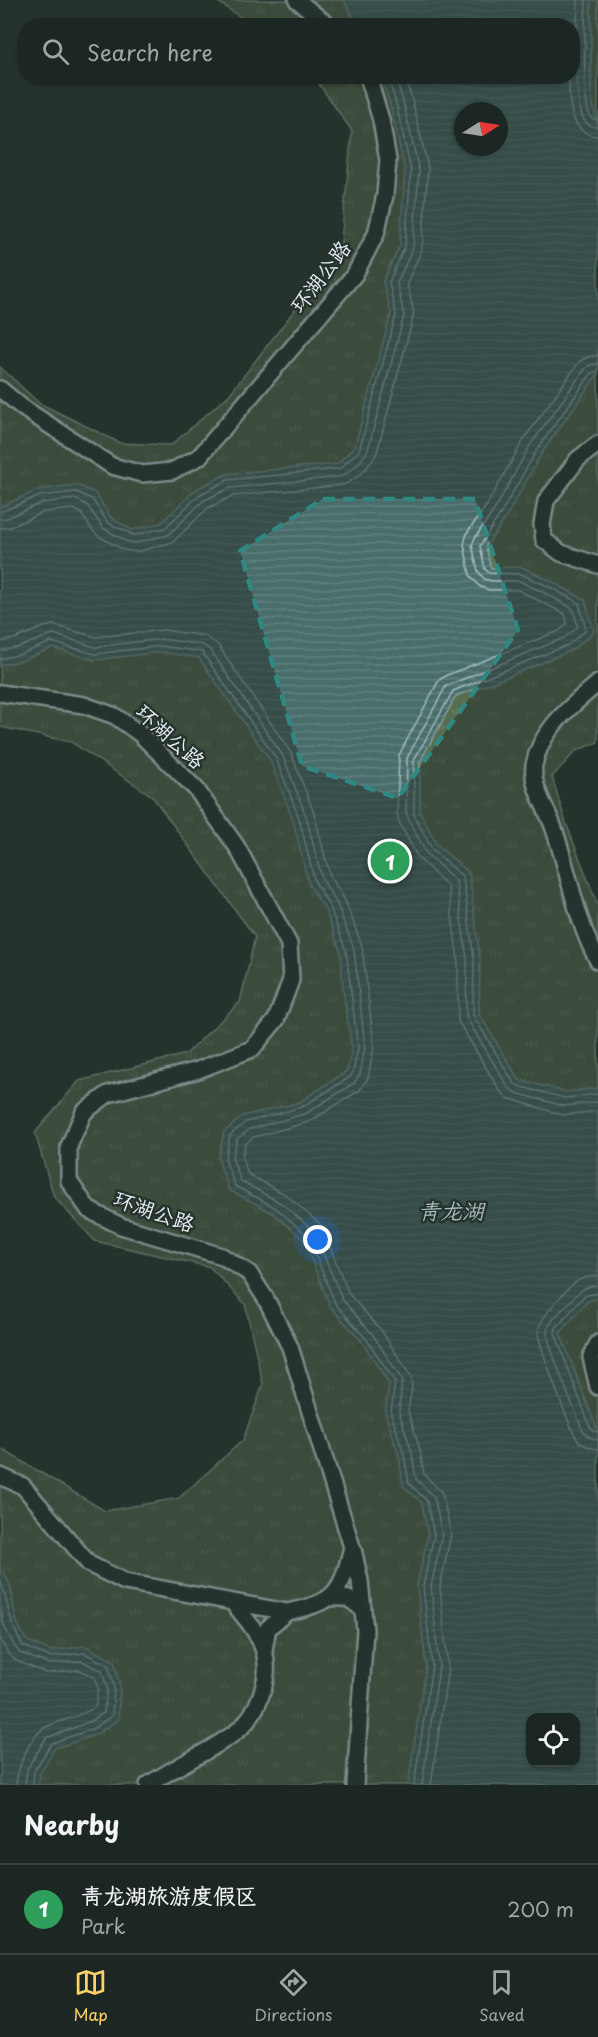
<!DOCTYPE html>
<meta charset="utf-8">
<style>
:root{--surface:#1c2622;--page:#29322f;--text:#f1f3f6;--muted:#a0a5a5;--line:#3a4340;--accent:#ffd166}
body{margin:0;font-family:"Playpen Sans","LXGW WenKai TC",sans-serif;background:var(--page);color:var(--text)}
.controls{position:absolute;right:18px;bottom:18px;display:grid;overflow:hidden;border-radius:12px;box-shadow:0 2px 4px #0004}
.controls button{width:54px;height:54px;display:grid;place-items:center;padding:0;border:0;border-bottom:2px solid var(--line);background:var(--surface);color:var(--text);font:30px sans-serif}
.compass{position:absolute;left:454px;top:102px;width:54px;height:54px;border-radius:50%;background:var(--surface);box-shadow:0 2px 4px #0004;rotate:78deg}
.you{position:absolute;left:318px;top:1240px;width:21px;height:21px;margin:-15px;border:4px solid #fff;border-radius:50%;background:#1a73e8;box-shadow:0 0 0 9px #1a73e833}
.badge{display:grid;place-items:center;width:39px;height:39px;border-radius:50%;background:var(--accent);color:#fff;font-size:20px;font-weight:700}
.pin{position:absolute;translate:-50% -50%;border:3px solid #fff;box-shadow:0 2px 6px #0006}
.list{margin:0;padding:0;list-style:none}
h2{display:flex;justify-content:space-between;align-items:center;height:78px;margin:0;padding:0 24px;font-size:26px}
h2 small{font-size:20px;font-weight:400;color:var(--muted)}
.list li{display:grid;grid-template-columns:39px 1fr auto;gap:18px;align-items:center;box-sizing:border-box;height:90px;padding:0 24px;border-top:2px solid var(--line)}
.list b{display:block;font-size:22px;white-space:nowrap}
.list p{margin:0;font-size:20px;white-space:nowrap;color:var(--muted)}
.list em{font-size:20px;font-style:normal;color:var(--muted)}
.icon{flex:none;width:33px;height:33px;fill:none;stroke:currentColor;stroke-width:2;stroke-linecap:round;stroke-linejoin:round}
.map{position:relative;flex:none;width:598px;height:1785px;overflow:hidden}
.search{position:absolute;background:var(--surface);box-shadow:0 2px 4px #0004;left:18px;right:18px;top:18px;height:66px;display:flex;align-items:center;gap:15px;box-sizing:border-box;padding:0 21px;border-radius:24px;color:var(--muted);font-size:22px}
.sheet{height:168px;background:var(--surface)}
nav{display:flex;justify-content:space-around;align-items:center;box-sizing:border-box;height:84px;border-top:2px solid var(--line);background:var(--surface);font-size:16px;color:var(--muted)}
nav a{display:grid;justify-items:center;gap:3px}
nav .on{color:var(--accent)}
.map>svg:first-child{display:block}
.park{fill:url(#park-tufts);stroke:#a0aea4;stroke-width:1.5;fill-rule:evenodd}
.water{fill:url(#water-rules);stroke:#88a2a3;stroke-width:1.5;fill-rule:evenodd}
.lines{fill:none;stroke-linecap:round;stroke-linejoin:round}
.shore{stroke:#a8bcc0;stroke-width:1.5}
.street-casing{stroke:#e8f1f8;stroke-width:20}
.street{stroke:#26332d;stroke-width:15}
.marked{fill:none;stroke:#308883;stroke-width:4.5;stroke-dasharray:12 8;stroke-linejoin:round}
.labels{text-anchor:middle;stroke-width:5;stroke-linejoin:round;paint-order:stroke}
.street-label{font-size:21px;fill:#e8f1f8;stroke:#26332d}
.water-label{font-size:22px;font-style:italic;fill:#a8bcc0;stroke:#26332d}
</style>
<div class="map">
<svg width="598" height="1785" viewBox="0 0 598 1785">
<defs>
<pattern id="park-tufts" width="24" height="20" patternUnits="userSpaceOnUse" patternTransform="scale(1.5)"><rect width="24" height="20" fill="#586c50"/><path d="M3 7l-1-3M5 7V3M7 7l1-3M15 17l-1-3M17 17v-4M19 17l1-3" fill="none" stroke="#70816a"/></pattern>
<pattern id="water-rules" width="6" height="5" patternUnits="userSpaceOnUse" patternTransform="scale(1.5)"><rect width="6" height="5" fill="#486d6b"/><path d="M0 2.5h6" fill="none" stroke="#628281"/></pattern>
</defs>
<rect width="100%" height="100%" fill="#26332d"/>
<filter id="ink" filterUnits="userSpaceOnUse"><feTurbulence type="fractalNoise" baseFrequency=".0167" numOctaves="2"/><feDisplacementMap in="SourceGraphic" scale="12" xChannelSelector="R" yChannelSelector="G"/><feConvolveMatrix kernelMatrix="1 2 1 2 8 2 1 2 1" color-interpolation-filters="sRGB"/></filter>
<g filter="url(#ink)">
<path class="park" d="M215 0H598V742L576 751 552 777 566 823 598 906V1785H0V1448L105 1511 179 1498 243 1440 263 1384 245 1304 210 1267 95 1241 54 1197 35 1133 79 1081 186 1054 240 1002 255 937 152 796 71 742 0 727V367L39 403 120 443 171 445 229 395 340 251 352 131 314 77 572 76V26L252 25ZM463 111H499V147H463ZM530 1718H576V1762H530Z"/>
<path class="water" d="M344 0H591V95L598 127V374L543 451 506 517 486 546 491 568 522 567 553 582 585 600 594 632 572 650 510 676 456 696 420 762V812L437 845 469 873 480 959 479 1014 519 1080 566 1092 598 1088V1298L588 1301 560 1333 598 1432V1785H408L426 1666 417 1586 428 1535 422 1503 403 1486 399 1456 385 1413 389 1384 363 1343 330 1306 304 1240 273 1213 229 1190 218 1159 224 1132 243 1116 300 1102 347 1071 352 1048 343 990 341 953 325 909 309 885 293 820 270 760 199 658 161 652 94 660 52 648 24 660 0 665V507L38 490 76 485 95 493 111 518 132 530 161 523 195 490 226 474 337 464 355 446 391 313 383 281 400 245 405 170 390 104 381 77 572 76V26L357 25ZM463 111H499V147H463ZM530 1718H576V1762H530Z
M0 1570C14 1580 12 1605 16 1619 18 1627 23 1634 27 1641L51 1651 85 1646 114 1661 120 1687 118 1720 95 1735 55 1748 40 1774 38 1785H0Z"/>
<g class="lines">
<path class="shore" d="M578 0C577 27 573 96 583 118 586 125 591 127 598 127
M586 0C585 20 582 103 590 116 592 120 594 119 598 120
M569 76C569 99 568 135 598 136
M598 355 587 357 579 362 524 439 487 505 467 533 464 544 470 575 479 586 489 590H518L565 614 567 624 559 631 447 675 439 680 399 755 397 813 399 822 418 858 448 886 458 960V1021L500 1091 507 1098 563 1115 598 1111
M598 364 590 365 585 369 531 444 495 509 475 538 472 545 478 571 484 579 492 581H519L547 594 573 609 578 627 564 638 446 686 407 758 406 812 408 818 426 853 456 881 467 959 466 1017 508 1087 516 1093 564 1106 598 1102
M598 371 591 374 538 448 501 513 480 546 485 569 489 573 521 574 550 587 579 603 586 630 568 645 453 691 414 760V815L432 849 463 877 474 959 473 1015 514 1083 518 1086 565 1098 598 1094
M0 512 40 496 76 492 92 499 108 523 134 535 165 528 199 495 228 480 339 469 359 451 396 315 389 282 405 246 411 171 396 103 387 76
M0 519 7 518 42 503 75 499 87 505 103 528 126 541 135 543 168 535 203 501 230 488 340 477C351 472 363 460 368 449L404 316 397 283 413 248 419 171 403 101 395 76
M0 528 10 527 44 512 73 509 80 512 93 531 100 537 124 550 136 552 173 542 208 508 233 496 343 485C356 480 372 465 377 452L413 318V309L407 283 422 249 428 168 412 99 404 76
M0 642 17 638 44 627 53 625 96 637 164 630 205 636 218 645 291 753 314 813 330 876 345 900 362 946 374 1046 368 1078 360 1090 309 1122 254 1137 245 1144 242 1158 248 1174 286 1195 321 1225 349 1294 381 1330 411 1377 412 1387 408 1411 420 1450 424 1474 442 1493 451 1534 440 1587 448 1668 431 1785
M0 651 20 647 53 634 95 647 162 639 203 645 211 651 283 756 306 816 322 879 337 904 354 949 365 1047 360 1074 354 1083 305 1114 250 1129 237 1139 232 1158 241 1181 281 1203 314 1231 342 1299 373 1335 402 1380 399 1412 412 1453 416 1479 434 1497 442 1534 431 1587 439 1667 422 1785
M0 659 22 654 51 642 95 654 161 646 202 652 276 758 299 818 315 882 330 907 346 951 358 1048 353 1072 350 1077 302 1107 246 1122 230 1135 225 1159 235 1186 276 1208 308 1236 335 1303 367 1340 395 1382 391 1413 404 1455 409 1483 427 1501 434 1535 423 1586 432 1666 414 1785
M598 1276C591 1276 582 1278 576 1282 566 1289 538 1320 538 1332 538 1343 570 1430 578 1440 583 1446 590 1448 598 1449
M598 1285C583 1286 577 1293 568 1304 561 1311 550 1320 547 1330 545 1341 577 1416 583 1431L589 1437 598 1440
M598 1293 584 1296 556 1328 555 1333 590 1427 593 1431 598 1432
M0 1579C8 1602 9 1624 23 1646L50 1657 84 1653 108 1665 114 1687 112 1716 92 1729 52 1743 34 1771 33 1785
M0 1604 4 1626 15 1647 20 1653 49 1664 82 1661 102 1671 107 1688 104 1713 89 1722 46 1738 27 1769 25 1785
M0 1638 8 1654 19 1662 46 1673 80 1670 94 1677 98 1689 95 1707C80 1717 63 1719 46 1727 30 1735 17 1768 16 1785"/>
<defs>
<path id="street" d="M297 0 329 26
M0 389 23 408 112 466 142 474 172 471 199 457 355 274 376 234 385 195 388 160 381 120 368 76
M598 444 578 459 546 501 542 525 544 540 561 553 598 565
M598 683C572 706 541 728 534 765 531 786 546 807 553 826 569 871 575 919 598 961
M0 693 84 705 115 716 140 734 196 789 237 847 289 944 291 980 276 1020 252 1049 198 1070 108 1094 84 1112 69 1146V1181L89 1210 121 1226 222 1256 249 1273 266 1299 290 1347 352 1547C341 1594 335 1602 287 1612L125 1582 89 1564 23 1486 0 1476
M598 1343 591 1357 598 1387
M353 1549 360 1581 365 1630 355 1785
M330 1598C348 1597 350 1598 363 1610
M264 1649 268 1628 287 1612
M148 1785C176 1766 209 1752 236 1732 258 1715 273 1675 263 1648 257 1631 244 1616 232 1602"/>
</defs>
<use href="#street" class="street-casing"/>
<use href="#street" class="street"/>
</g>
</g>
<path d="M0 0H598V1785H0ZM323 499H475L518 630 398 798 302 766 240 551Z" fill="#26332d" fill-opacity=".55" fill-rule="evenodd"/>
<path class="marked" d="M323 499H475L518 630 398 798 302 766 240 551Z"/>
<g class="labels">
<g class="street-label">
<text transform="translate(321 277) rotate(-53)" y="7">环湖公路</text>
<text transform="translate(170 737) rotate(42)" y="7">环湖公路</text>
<text transform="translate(154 1212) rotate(19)" y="7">环湖公路</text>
</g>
<g class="water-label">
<text x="451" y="1219">青龙湖</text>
</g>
</g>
</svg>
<div class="controls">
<button><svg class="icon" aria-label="locate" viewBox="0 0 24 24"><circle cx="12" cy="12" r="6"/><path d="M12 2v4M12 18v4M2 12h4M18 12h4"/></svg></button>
</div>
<svg class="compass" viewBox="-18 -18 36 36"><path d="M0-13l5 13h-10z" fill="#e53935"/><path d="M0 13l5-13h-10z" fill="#a0a5a5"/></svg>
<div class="you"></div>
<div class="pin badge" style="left:390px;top:861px;background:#2e9e5b">1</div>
<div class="search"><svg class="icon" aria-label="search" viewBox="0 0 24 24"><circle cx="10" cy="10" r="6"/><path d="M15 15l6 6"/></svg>Search here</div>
</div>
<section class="sheet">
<h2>Nearby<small></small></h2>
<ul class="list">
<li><span class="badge" style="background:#2e9e5b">1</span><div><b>青龙湖旅游度假区</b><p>Park</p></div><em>200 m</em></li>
</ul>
</section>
<nav>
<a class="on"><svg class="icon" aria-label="map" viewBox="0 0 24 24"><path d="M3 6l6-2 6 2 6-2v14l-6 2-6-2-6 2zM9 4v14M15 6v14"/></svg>Map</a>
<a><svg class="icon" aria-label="directions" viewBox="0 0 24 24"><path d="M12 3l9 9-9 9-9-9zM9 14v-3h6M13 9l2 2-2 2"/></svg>Directions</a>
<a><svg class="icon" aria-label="saved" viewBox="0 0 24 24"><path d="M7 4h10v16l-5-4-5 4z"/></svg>Saved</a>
</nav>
